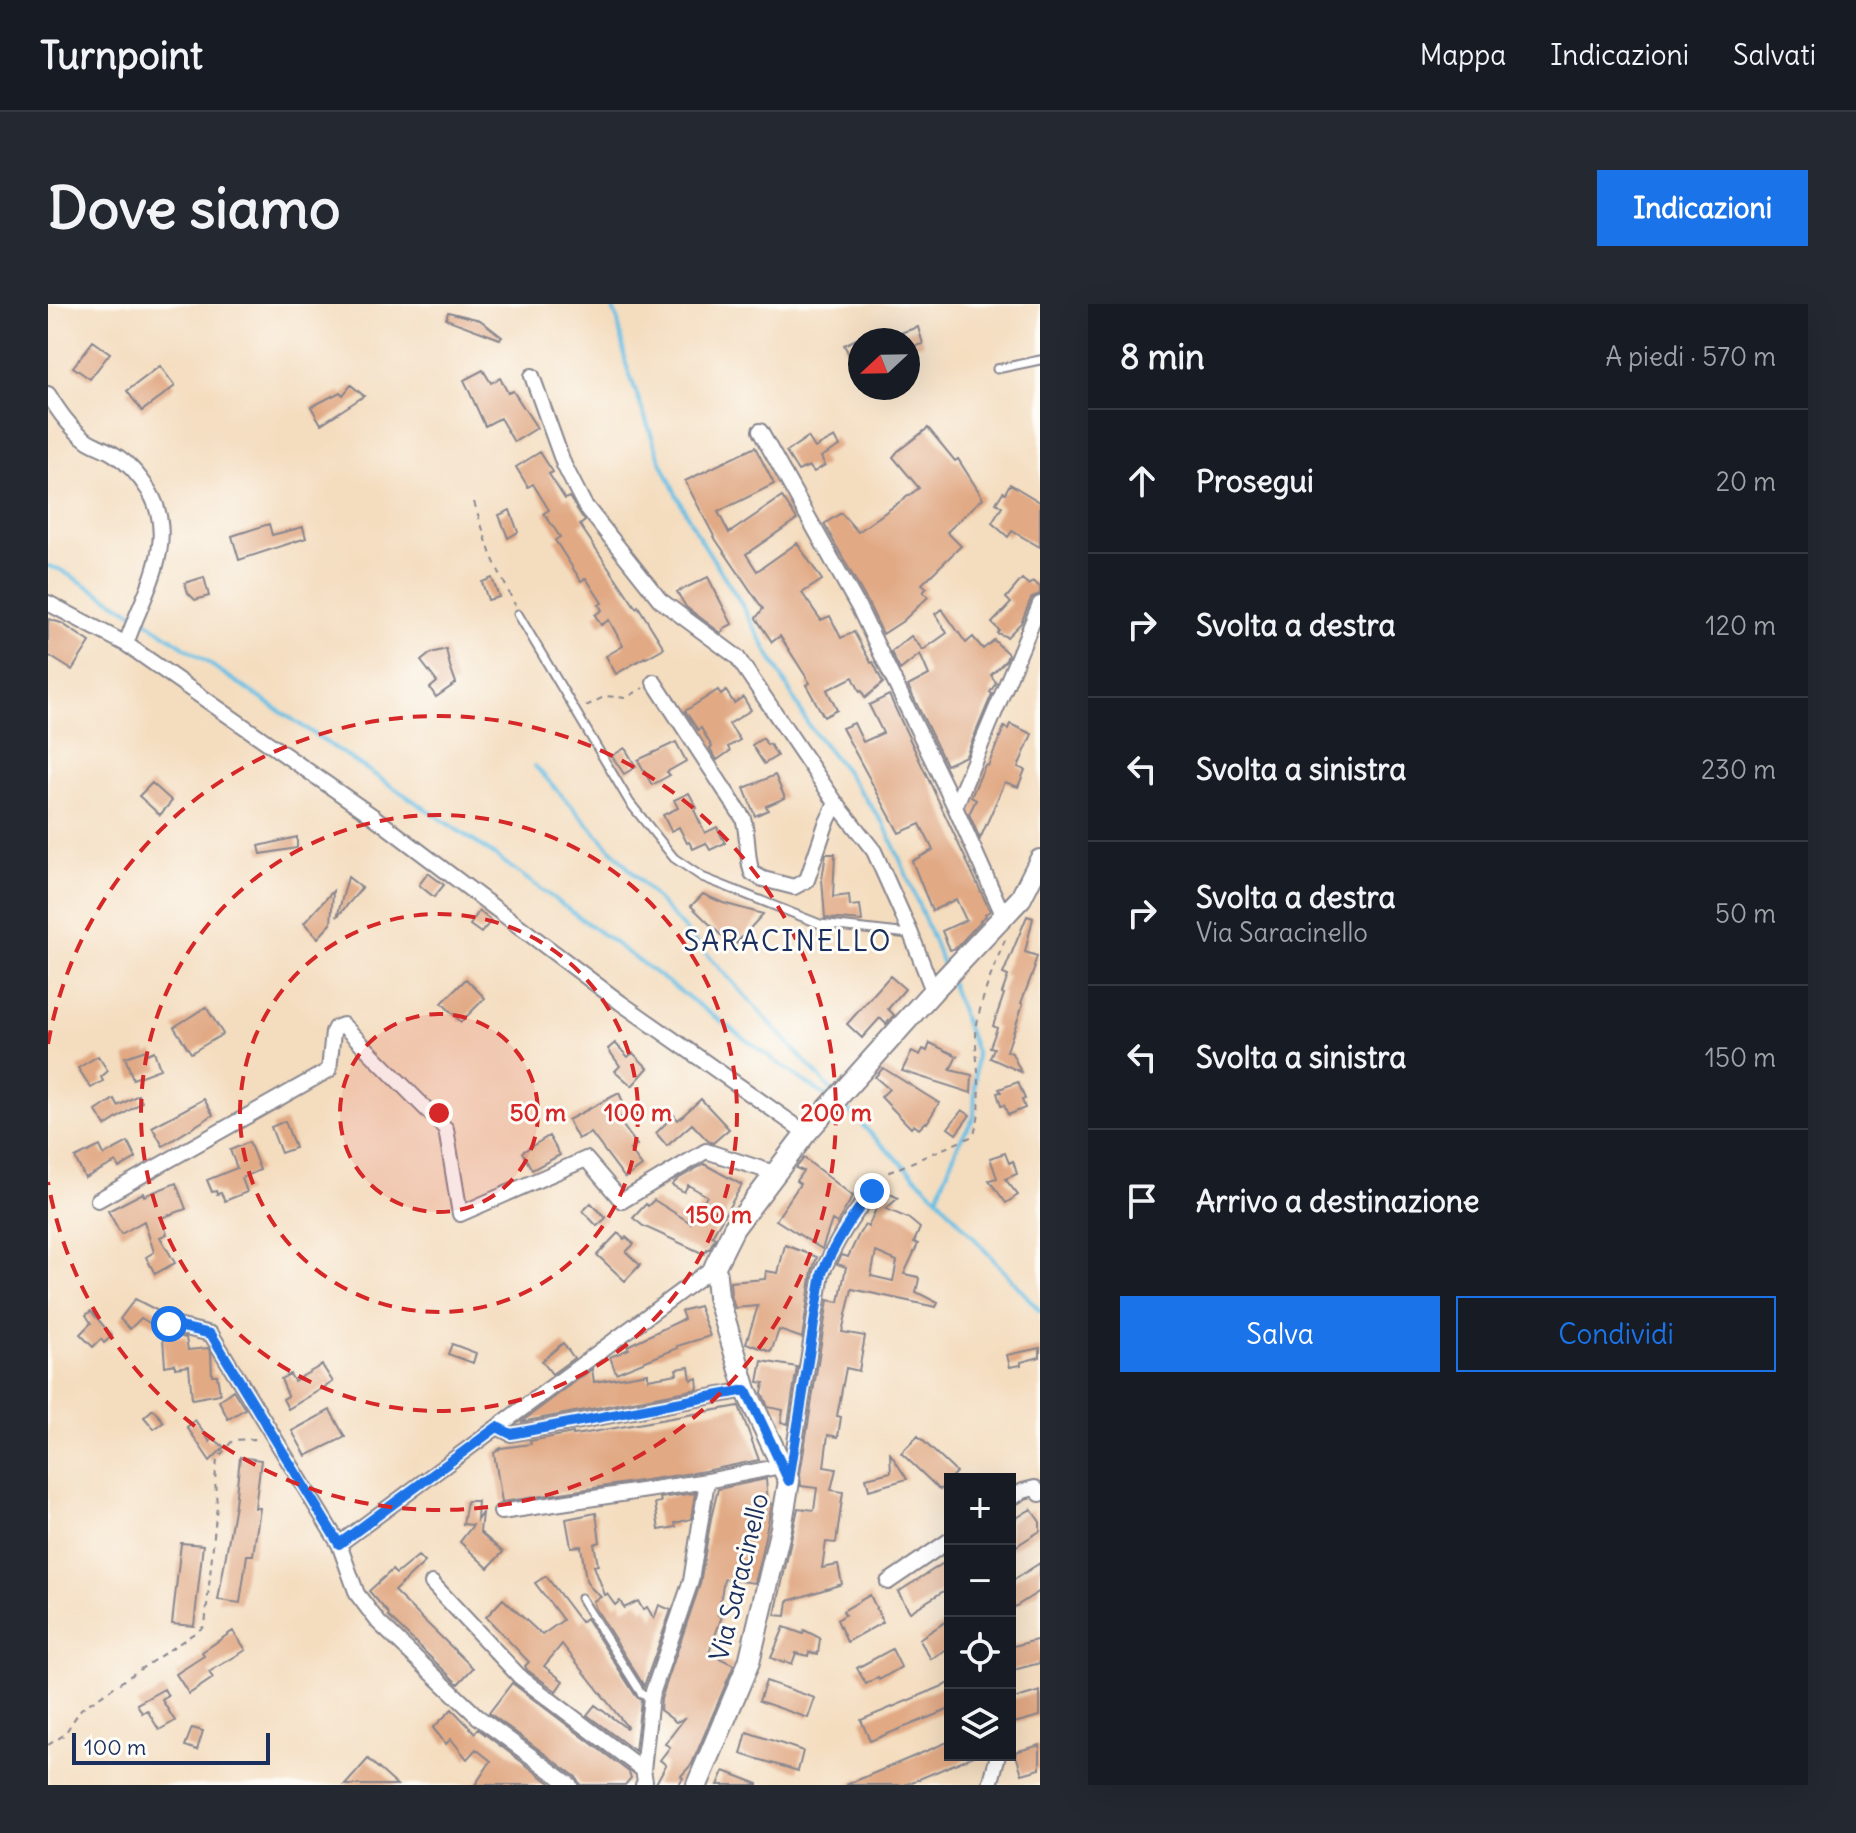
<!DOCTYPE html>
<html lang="it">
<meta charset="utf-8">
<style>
:root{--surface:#171b24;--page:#242831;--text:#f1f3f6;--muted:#9ea1a6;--line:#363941;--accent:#1a73e8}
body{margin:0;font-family:Delius,sans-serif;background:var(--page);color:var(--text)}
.controls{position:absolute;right:24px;bottom:24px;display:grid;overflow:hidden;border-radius:0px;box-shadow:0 8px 32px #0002}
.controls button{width:72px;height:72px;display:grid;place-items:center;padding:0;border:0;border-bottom:2px solid var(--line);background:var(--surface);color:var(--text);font:40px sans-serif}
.compass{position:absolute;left:800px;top:24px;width:72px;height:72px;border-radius:50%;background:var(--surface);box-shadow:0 8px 32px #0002;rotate:248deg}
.scale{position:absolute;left:24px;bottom:20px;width:198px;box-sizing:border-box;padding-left:8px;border:4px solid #1b2f5e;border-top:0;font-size:22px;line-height:28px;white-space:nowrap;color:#1b2f5e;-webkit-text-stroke:6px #fdfcf7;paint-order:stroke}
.stop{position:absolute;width:24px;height:24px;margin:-18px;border:6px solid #1a73e8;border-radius:50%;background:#fff}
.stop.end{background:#1a73e8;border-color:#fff;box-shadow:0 2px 8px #0008}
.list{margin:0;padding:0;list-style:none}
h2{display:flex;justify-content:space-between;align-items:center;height:104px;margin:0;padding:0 32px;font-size:34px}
h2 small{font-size:26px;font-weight:400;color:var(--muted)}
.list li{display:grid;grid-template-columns:52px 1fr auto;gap:24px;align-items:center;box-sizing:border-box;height:144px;padding:0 32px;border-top:2px solid var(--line)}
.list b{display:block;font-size:30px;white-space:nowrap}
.list p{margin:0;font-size:26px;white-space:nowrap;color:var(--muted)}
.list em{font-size:26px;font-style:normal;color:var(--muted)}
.actions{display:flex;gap:16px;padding:24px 32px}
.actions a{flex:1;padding:18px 0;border:2px solid var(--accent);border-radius:0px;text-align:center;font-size:28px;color:var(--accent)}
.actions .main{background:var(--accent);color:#fff}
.icon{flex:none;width:44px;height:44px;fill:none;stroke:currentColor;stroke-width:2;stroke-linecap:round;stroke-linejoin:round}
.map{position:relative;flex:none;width:992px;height:1481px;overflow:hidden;border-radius:0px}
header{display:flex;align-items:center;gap:48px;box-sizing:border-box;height:112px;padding:0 40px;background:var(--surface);border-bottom:2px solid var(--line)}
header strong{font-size:38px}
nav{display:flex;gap:44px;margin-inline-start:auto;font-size:28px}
.intro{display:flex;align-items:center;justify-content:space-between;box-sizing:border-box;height:192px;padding:0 48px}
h1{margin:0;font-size:56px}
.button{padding:20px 36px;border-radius:0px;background:var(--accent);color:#fff;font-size:28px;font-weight:700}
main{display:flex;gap:48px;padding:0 48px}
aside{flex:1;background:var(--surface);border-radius:0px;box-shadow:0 8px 32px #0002}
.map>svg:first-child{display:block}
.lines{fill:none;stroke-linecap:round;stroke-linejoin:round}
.stream{stroke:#67bfe4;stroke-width:4}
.building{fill:#e1a984;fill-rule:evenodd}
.lane-casing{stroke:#88868e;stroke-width:11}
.street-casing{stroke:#88868e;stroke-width:18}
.secondary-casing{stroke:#88868e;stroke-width:24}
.path{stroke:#88868e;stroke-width:2;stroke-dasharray:6 6;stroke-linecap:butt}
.lane{stroke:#fff;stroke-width:7}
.street{stroke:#fff;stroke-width:14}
.secondary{stroke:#fff;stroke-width:20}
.route{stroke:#1a73e8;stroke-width:10}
.ring{fill:none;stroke:#d62828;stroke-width:4;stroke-dasharray:14 10}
.labels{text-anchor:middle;stroke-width:6;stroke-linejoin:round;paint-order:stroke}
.street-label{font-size:26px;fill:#1b2f5e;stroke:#fdfcf7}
.neighbourhood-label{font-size:28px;letter-spacing:2px;fill:#1b2f5e;stroke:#fdfcf7}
.centre{fill:#d62828;stroke:#fdfcf7;stroke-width:4}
.ring-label{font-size:24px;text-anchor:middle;font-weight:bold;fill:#d62828;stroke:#fdfcf7;stroke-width:6;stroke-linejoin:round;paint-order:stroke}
</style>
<header>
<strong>Turnpoint</strong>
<nav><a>Mappa</a><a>Indicazioni</a><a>Salvati</a></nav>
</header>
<div class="intro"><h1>Dove siamo</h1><a class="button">Indicazioni</a></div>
<main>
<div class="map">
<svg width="992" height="1481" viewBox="0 0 992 1481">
<rect width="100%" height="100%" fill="#fdfcf7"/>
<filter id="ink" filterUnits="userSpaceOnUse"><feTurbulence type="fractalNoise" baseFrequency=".0125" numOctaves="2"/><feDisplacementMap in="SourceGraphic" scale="16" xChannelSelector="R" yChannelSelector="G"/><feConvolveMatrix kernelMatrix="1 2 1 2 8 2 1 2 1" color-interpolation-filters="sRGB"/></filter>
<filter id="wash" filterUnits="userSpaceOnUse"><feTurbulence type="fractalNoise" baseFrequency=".006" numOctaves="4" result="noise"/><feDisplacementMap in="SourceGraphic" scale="32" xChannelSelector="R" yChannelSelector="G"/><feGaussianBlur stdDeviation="1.8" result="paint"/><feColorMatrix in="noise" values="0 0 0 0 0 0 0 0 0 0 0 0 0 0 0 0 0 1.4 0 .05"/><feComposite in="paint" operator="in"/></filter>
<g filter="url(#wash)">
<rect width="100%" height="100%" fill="#f4ddbf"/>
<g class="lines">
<path class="stream" d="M563 0 570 17 578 60 613 158 628 190 648 228 691 296 761 422 796 465 836 520 853 558 897 665
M0 262 11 265 85 309
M93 314 445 550 745 770 781 794
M487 462 785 788
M791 801 805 810
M804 810 827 834 889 893 992 1007
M889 893 911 838 926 813 928 748 902 677"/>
</g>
<g id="blocks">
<path class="building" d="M400 8 432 16 454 33 452 35 398 15Z
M870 23 875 40 860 44V36H838L837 34Z
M812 33V71L796 41Z
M45 37 62 49 42 75 25 63Z
M112 62 127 82 94 107 79 87Z
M435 66 443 79 452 74 460 89 465 87 489 124 466 138 452 114 437 122 416 76Z
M303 81 316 92 273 120 263 103 292 88 295 91Z
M880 124 907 157 910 155 935 194 899 228 913 242 874 280 879 284 875 288 880 293 855 317 835 330 820 299 776 220 793 209 810 228 871 184 845 153 850 147Z
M760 133 767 144 787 133 792 142 773 153 777 161 766 168 761 162 750 167 738 148Z
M707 143 726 180 670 208 681 229 734 193 749 215 698 250 709 267 749 239 774 276 754 289 773 316 782 312 793 334 806 328 823 359 825 358 835 379 817 394 814 387 812 388 805 373 779 386 789 406 776 413 758 381 762 379 732 332 724 338 708 314 715 305 668 236 637 177Z
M492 148 505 168 501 170 517 195 521 193 537 217 532 221 588 304 590 302 616 344 598 354 597 353 568 370 558 352 575 342 561 316 553 321 547 311 554 306 551 301 554 299 538 274 533 277 507 236 512 233 496 209 501 206 485 180 480 183 468 163Z
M962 180 992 198V243L964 227 960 233 944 219 954 203 948 199 955 188 957 189Z
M462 206 470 228 460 234 451 211Z
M221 220 224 231 255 223 258 234 191 256 184 232Z
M156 273 161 292 147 296 140 289 137 279Z
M660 273 684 320 675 325 676 327 673 329 638 303 629 288Z
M444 274 451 293 440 296 434 278Z
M974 275 981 281 985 277 992 283V290L987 292 983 295 973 319 959 333 949 329 951 326 944 319 963 299 958 294Z
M894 305 918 339 925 333 935 345 946 336 960 350 958 356 943 371 948 379 942 388 944 390 918 452 898 461 860 382 881 371 872 350 852 366 843 348 863 332 875 346 899 329 887 310Z
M0 315 13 319 42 338 24 366 0 351Z
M398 345 402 362 408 379 388 393 382 384 389 378 373 357 383 349Z
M670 386 673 391 678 387 686 399 695 393 703 406 681 420 692 436 680 443 682 447 669 456 662 445 664 443 653 424 650 426 637 407Z
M841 391 942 607 937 610 938 612 932 616 933 617 908 644 902 646 894 627 918 616 908 595 884 607 864 557 885 546 872 520 851 529 794 424 806 419 815 438 835 429 821 401Z
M962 420 984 430 970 463 977 466 970 483 957 478 932 535 921 510 928 496 923 493 937 461 940 462 956 423 960 425Z
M715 434 719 441 722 440 729 452 716 460 704 441Z
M628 438 638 457 619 468 622 471 604 481 590 456Z
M577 444 588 463 576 470 564 452Z
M727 471 737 494 718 502 720 506 707 512 696 484Z
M104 479 124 497 112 511 91 492Z
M641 489 649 504 646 506 657 529 669 523 677 539 662 546 658 539 645 545 641 538 639 539 631 523 623 527 615 511 630 504 626 496Z
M249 533V544L213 550 211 542Z
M778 550H787L785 593 801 591 802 602 812 601 814 617 777 614 774 575Z
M380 569 396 581 386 593 371 581Z
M300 573 314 584 289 613Z
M285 587 283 620 270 634 256 619Z
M655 590 675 599 715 610 685 643 643 602Z
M431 607 443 617 433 629 422 621Z
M979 612 985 614 977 648 989 652 986 662 987 663 973 699 975 700 959 747 964 749 973 768 942 754 946 744 942 743 949 724 945 722 956 690 954 689 960 672 955 670Z
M842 672 857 685 840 705 846 711 838 720 832 714 814 734 799 720Z
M418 675 437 694 413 718 394 699Z
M158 703 175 730 143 749 126 723Z
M567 739 580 753 585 749 600 764 584 782 567 767 572 762 560 745Z
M882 739 909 752 902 766 924 771 923 789 854 767 864 747 872 751 875 745 879 747Z
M98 746 99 750 106 747 112 765 85 775 77 753Z
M50 752 60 767 53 773 55 777 43 784 30 764Z
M835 764 891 799 879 819 878 818 871 825 866 821 863 824 833 793 841 785 827 773Z
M970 778 977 795 974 796 977 804 960 811 956 801 953 802 949 789 953 788 951 785Z
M571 789 580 809 570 815 589 841 582 846 594 862 577 874 543 829 530 835 520 816Z
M90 791 94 798 57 822 48 807 66 795 70 802Z
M156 795 165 811 115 842 104 823Z
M653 795 681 825 665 839 660 837 644 820 619 842 608 829 626 811 630 816Z
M914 806 922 811 908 830 900 824Z
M237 817 247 844 233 849 223 823Z
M501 832 512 851 484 866 474 848Z
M80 838 88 854 71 864 68 858 37 874 27 854 52 842 56 851Z
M201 838 212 866 194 874 199 888 177 897 173 889 169 890 168 887 164 888 159 876 189 864 182 846Z
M957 849 961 859 965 857 969 870 957 875 970 891 958 899 941 876 949 874 942 854Z
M756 854 805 892 789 919 784 916 774 945 728 916 752 880 748 877 755 867 748 864Z
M656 860 694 881 664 932 667 934 661 945H659L656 950 595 922 585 914 598 900 600 902 606 896 643 919 659 892 640 881 636 888 624 881 630 875Z
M128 879 138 905 113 914 119 930 112 933 127 959 107 970 98 953 106 948 96 917 73 930 60 907 95 889 96 892Z
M839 888 850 894 838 905 860 914 872 924 866 938 870 940 856 970 870 973 871 975 868 988 890 999 888 1003 804 985 794 1028 817 1032 811 1067 798 1064 789 1112 793 1113 790 1133 780 1131 776 1163 788 1165 783 1186 795 1188 788 1239 778 1238 774 1264 790 1261 794 1280 740 1297 738 1312 727 1311 750 1204 766 1206 769 1184 753 1182 752 1170 780 996 791 998 798 963 789 960 794 951 800 953 811 930 817 921 820 923 832 896ZM828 948 849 957 845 977 823 972Z
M543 899 558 914 549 922 535 907Z
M570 929 576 935 578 933 586 940 578 948 592 961 577 977 549 951Z
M737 941 769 953 764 967 754 1034 731 1026 723 1048 698 1039 710 1002 687 1004 683 992 682 978 717 975 718 967 730 969Z
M87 995 116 1010 110 1021H105L93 1014 82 1025 72 1015Z
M651 1002 662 1032 629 1042 630 1044 568 1069 562 1053 581 1045 579 1042 636 1015 633 1007Z
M43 1007 64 1032 56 1039 53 1035 45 1043 32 1030 43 1019 38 1011Z
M129 1032 138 1034 140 1046 160 1044 163 1049 164 1071H169L172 1090 144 1095 141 1062 127 1064V1060L117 1062 115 1034Z
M515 1039 526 1054 504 1070 494 1057Z
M404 1040 428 1049 425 1059 400 1050Z
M992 1044V1053L973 1058V1061L962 1063 959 1051Z
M714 1057 749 1063 740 1120 733 1118 735 1106 720 1103 714 1089 716 1079 710 1078Z
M274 1061 285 1078 240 1105 235 1095 240 1092 233 1075 242 1070 246 1077Z
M641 1063 643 1076 649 1074 650 1085 473 1118 544 1065 546 1078 600 1069V1075L629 1070 628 1065Z
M185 1086 197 1105 180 1115 171 1097Z
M691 1102 711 1156 657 1167 454 1198 446 1149 453 1144 483 1140 482 1137 525 1129V1131L539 1129Z
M105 1105 116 1118 106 1125 96 1113Z
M282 1106 297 1133 258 1152 244 1127Z
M147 1116 162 1138 165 1134 176 1143 162 1157 139 1123Z
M870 1132 908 1168 892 1186 853 1149Z
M842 1149 859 1175 821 1186 818 1174 843 1168Z
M192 1153 213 1156 207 1204H212L205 1251H199L192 1299 170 1296 187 1200Z
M718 1175 720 1199 724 1200 707 1279 676 1275 670 1311 674 1312 661 1349 686 1361 644 1460 633 1472 635 1474 630 1481H607L618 1461 612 1456 622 1443 617 1440 636 1415 628 1418 612 1406 613 1395 652 1280 663 1214 670 1185Z
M647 1189 643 1215 627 1219 628 1223 611 1226 607 1199 613 1198 612 1194Z
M419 1197H430L429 1216 434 1209 432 1228 455 1248 440 1264 412 1238 425 1221 415 1220Z
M983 1205 992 1218V1227L962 1246V1218Z
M548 1209 552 1238 546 1240 550 1261 546 1262 557 1291 559 1290 567 1301 572 1297 576 1304 590 1297 595 1306 599 1303 606 1315 611 1301 623 1306 596 1382 548 1305 545 1297 553 1293 542 1283 538 1276 533 1242 523 1243 518 1215Z
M133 1239 155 1241 146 1322 124 1320Z
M370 1252 377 1258 346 1287 425 1364 410 1380 340 1312 341 1310 321 1287 344 1266 348 1270Z
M902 1255V1283L862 1308 850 1288Z
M992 1259V1287L962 1306V1278Z
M498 1272 533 1318 538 1314 588 1392 593 1396 587 1447 539 1411 547 1401 578 1424 579 1423 514 1340 496 1362 515 1377 508 1387 479 1366 477 1362 481 1358 438 1313 455 1295 494 1331 515 1316 487 1279Z
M822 1291 835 1318 799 1338 789 1316 797 1311 795 1307Z
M902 1315V1343L883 1355 871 1335Z
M736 1323 755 1330 756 1326 772 1334 770 1350 761 1348 760 1352 748 1349 744 1360 737 1357 736 1359 723 1354Z
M185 1327 198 1346 161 1368 165 1374 141 1390 128 1370 156 1352 154 1348Z
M992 1335V1359L962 1367V1343Z
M844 1345 853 1363 831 1376 830 1373 818 1380 809 1364Z
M718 1377 767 1394 760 1414 711 1397Z
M464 1379 581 1468 583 1474 577 1481H532L528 1473 441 1409Z
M902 1379V1405L822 1437 813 1416Z
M116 1385 120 1392 114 1396 127 1417 111 1426 99 1406 94 1409 89 1400Z
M992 1387V1412L966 1419 962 1396Z
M404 1405 427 1429 430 1425 502 1479 501 1481H427L443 1457 428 1445 419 1455 403 1435 398 1440 385 1424Z
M144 1424 155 1427 149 1446 137 1442Z
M699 1428 755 1447 750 1467 693 1450Z
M902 1437V1451H928L857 1481H798Z
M992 1441V1465L974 1470 967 1448Z
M320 1455 349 1481H297Z
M676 1467 710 1480V1481H670Z"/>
</g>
</g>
<g filter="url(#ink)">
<use href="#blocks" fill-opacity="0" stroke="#88868e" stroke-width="2"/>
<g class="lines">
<defs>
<path id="lane" d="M949 65 992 56
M470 310 582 499 626 554 654 573 772 620 861 630
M533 1294 593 1389 603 1393"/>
<path id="street" d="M484 72 516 161 536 200 612 296 689 353 788 499 826 547 863 630 885 687
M0 90C11 108 22 124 40 137 48 142 59 145 67 151 82 160 92 173 101 187 132 238 94 291 78 340
M712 127 811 304 907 503 956 613
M0 299 78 340 326 513 573 699 758 829
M606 378 695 514C701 533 698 552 704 569L715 575 746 583 759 576 778 520 788 499
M907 503 992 300
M50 896 281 766 285 728 287 724 295 721 398 825 412 910 538 855 574 897 658 847 726 869
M121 1020 163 1030 291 1240 667 962
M449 1123 463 1130 698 1086
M741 1176 774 969C788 937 803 914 824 887
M962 1195 975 1187 987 1184 992 1190
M453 1208 659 1177 733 1162
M291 1240 309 1290 331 1319 430 1413 522 1481
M840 1278 902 1236
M384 1279 472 1373 595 1466
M595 1481 597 1477 595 1466 603 1393 643 1277 659 1177
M942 1481 950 1451"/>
<path id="secondary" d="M649 1481 701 1358 733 1224 741 1177 698 1086 670 993 667 962 686 924 758 829 885 687 973 594 992 556"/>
</defs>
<use href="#lane" class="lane-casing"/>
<use href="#street" class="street-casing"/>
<use href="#secondary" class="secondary-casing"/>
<path class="path" d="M426 198 443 251 467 301
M538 402 558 392 578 394 595 384
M832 877 839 869 925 832C940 795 924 757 929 720 934 691 946 663 957 636
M0 1441 16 1431 33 1405 157 1322 169 1201 167 1177 169 1155 185 1136 206 1135 211 1136"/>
<use href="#lane" class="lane"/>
<use href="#street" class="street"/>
<use href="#secondary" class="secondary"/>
</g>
</g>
<g class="lines" filter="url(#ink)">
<path class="route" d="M121 1020 163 1030 291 1240 449 1123 463 1130 698 1086 741 1177 774 969C788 937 803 914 824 887"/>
</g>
<circle cx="391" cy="809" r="99" fill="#d62828" fill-opacity=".12"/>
<g class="ring">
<circle cx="391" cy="809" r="99"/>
<circle cx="391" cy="809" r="199"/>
<circle cx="391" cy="809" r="298"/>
<path d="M0 740A397 397 0 1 1 0 878"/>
</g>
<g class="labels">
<g class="street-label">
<text transform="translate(691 1273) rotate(-76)" y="9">Via Saracinello</text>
</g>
<g class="neighbourhood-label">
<text x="740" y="647">SARACINELLO</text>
</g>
</g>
<circle cx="391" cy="809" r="12" class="centre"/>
<g class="ring-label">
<text x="490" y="817">50 m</text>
<text x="590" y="817">100 m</text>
<text x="788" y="817">200 m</text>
<text x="671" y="919">150 m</text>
</g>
</svg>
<div class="controls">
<button>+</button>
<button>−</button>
<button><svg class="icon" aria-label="locate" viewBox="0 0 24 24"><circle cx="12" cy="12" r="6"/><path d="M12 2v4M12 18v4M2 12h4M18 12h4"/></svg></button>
<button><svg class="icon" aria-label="layers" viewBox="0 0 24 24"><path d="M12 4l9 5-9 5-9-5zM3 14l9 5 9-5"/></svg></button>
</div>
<svg class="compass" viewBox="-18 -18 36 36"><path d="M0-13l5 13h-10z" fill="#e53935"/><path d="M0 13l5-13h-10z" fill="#9ea1a6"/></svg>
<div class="scale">100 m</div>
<div class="stop" style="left:121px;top:1020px"></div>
<div class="stop end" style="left:824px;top:887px"></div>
</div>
<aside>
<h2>8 min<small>A piedi · 570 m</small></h2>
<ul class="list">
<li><svg class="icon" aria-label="ahead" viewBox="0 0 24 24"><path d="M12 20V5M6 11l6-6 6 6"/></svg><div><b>Prosegui</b></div><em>20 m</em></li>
<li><svg class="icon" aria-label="right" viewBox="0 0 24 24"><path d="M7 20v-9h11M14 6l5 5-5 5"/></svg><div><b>Svolta a destra</b></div><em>120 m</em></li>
<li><svg class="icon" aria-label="left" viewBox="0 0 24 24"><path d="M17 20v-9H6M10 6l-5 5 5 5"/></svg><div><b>Svolta a sinistra</b></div><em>230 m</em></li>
<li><svg class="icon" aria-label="right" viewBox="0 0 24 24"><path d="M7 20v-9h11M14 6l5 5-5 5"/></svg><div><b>Svolta a destra</b><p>Via Saracinello</p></div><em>50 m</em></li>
<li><svg class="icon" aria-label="left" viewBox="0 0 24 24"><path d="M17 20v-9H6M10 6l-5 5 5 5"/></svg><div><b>Svolta a sinistra</b></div><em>150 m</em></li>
<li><svg class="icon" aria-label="arrive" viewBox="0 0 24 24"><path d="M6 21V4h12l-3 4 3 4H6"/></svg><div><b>Arrivo a destinazione</b></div></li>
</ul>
<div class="actions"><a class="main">Salva</a><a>Condividi</a></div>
</aside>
</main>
